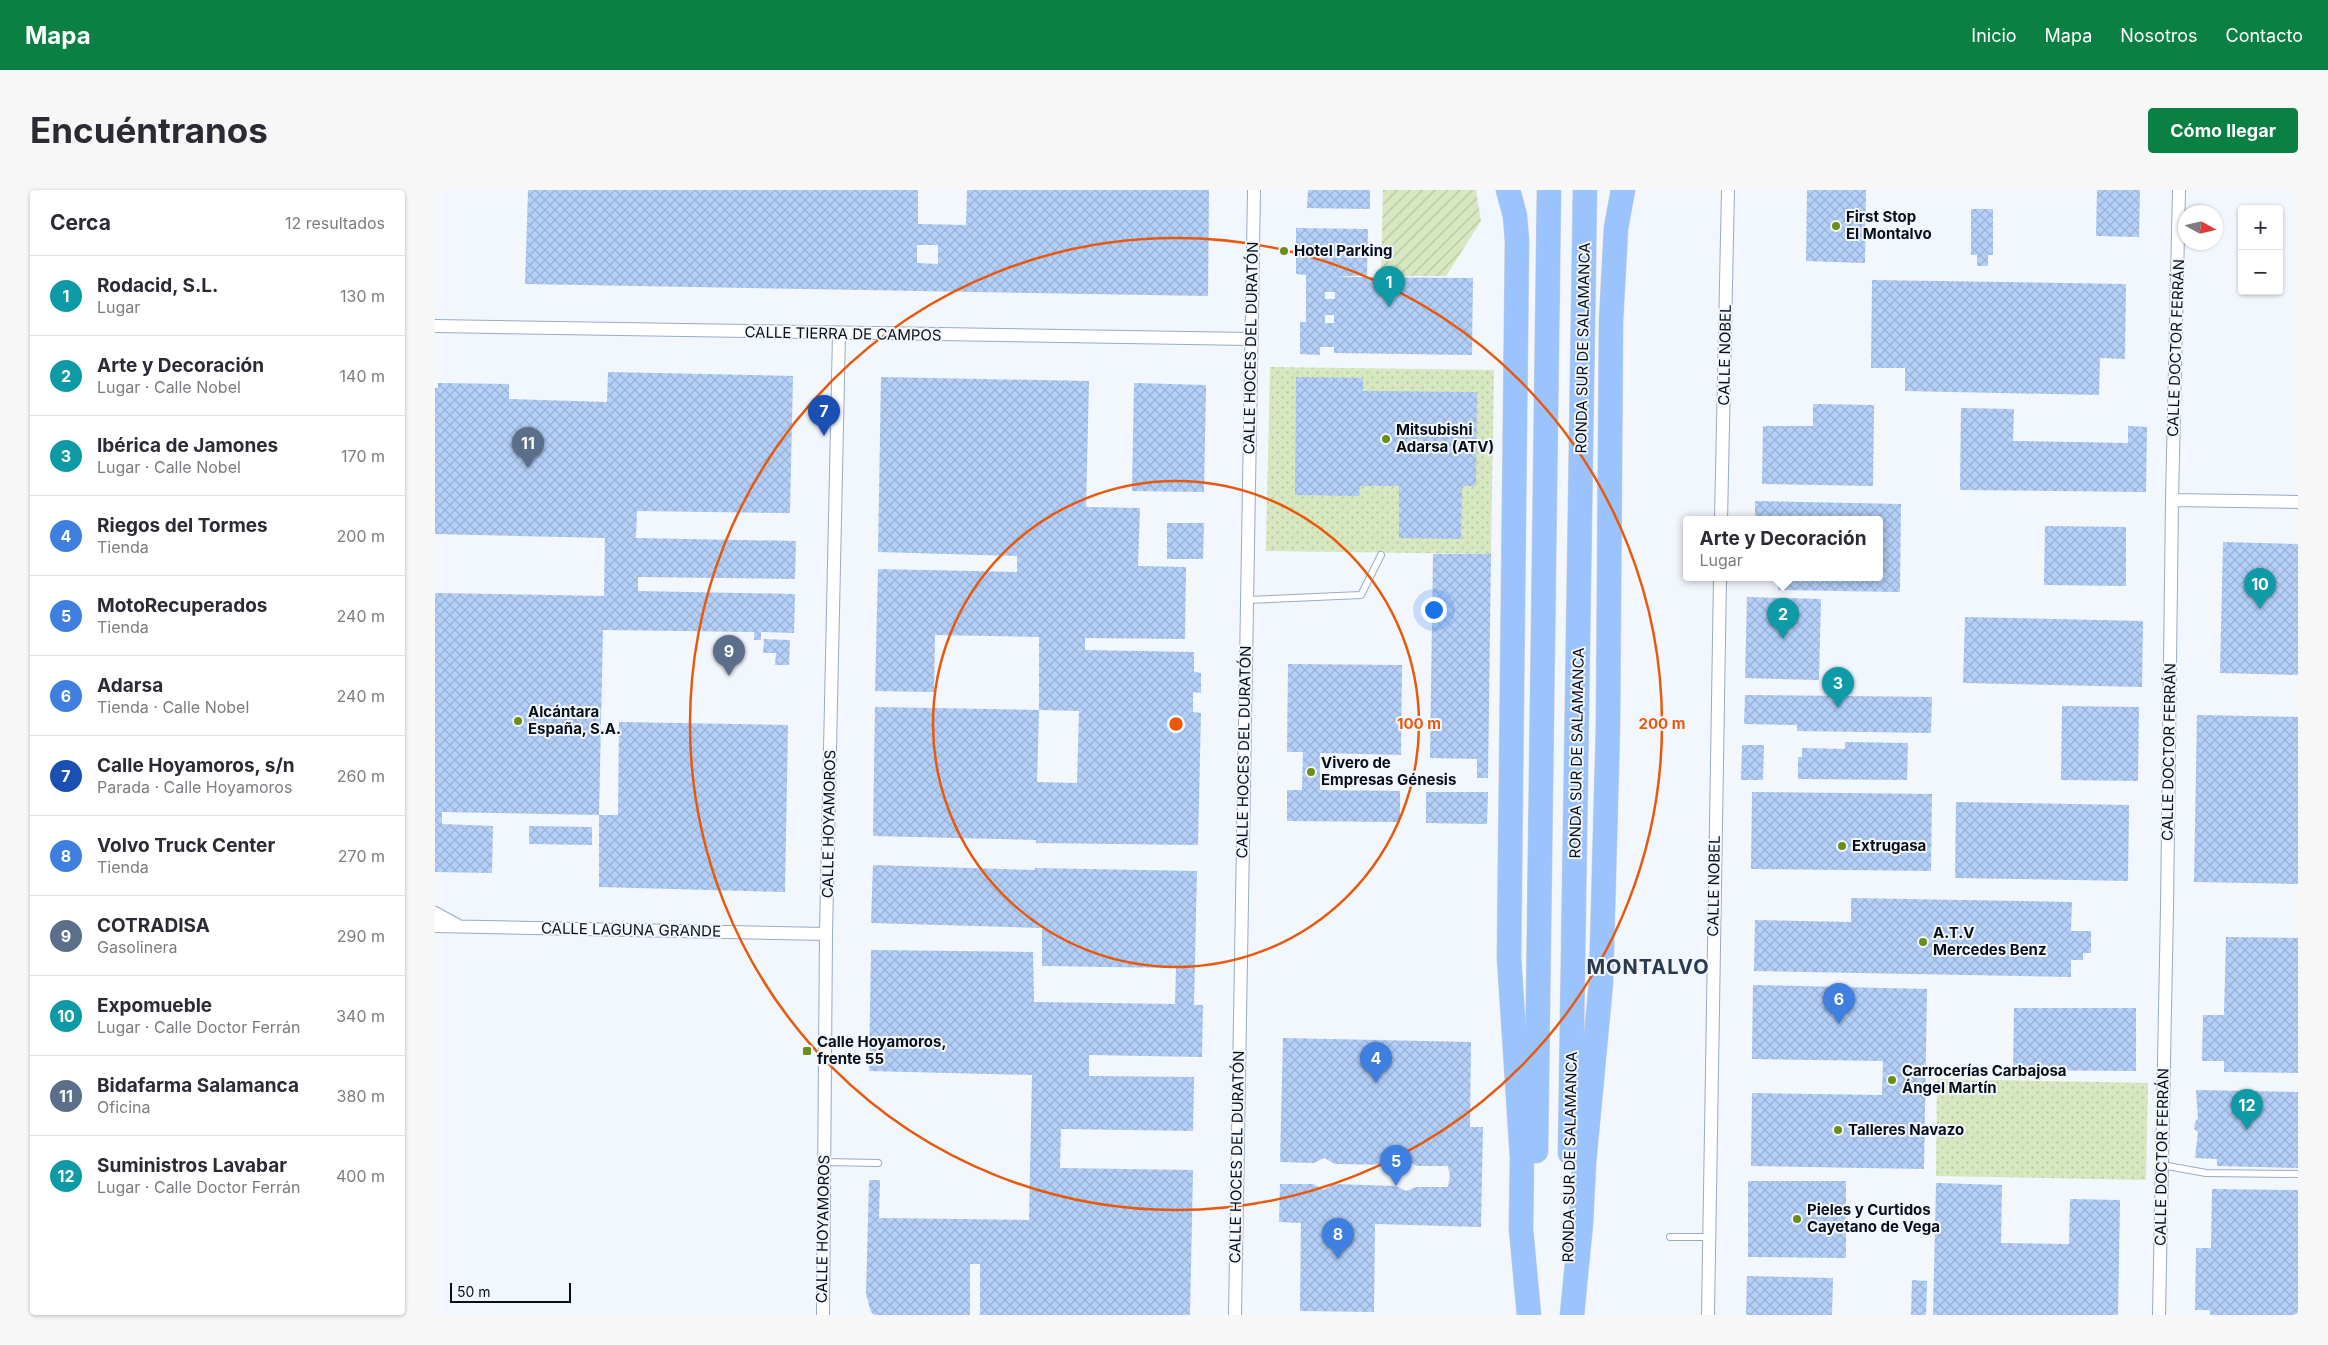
<!DOCTYPE html>
<html lang="es">
<meta charset="utf-8">
<style>
:root{--surface:#fff;--page:#f7f7f7;--text:#2b2b33;--muted:#7c7c81;--line:#e1e1e2;--accent:#0b8043}
body{margin:0;font-family:Inter,sans-serif;background:var(--page);color:var(--text)}
.controls{position:absolute;right:15px;top:15px;display:grid;overflow:hidden;border-radius:5px;box-shadow:0 1px 4px #0004}
.controls button{width:45px;height:45px;display:grid;place-items:center;padding:0;border:0;border-bottom:1px solid var(--line);background:var(--surface);color:var(--text);font:25px sans-serif}
.compass{position:absolute;left:1743px;top:15px;width:45px;height:45px;border-radius:50%;background:var(--surface);box-shadow:0 1px 4px #0004;rotate:98deg}
.scale{position:absolute;left:15px;bottom:12px;width:121px;box-sizing:border-box;padding-left:5px;border:2px solid #090f19;border-top:0;font-size:14px;line-height:18px;white-space:nowrap;color:#090f19;-webkit-text-stroke:4px #f2f6fd;paint-order:stroke}
.you{position:absolute;left:998px;top:419px;width:18px;height:18px;margin:-12px;border:4px solid #fff;border-radius:50%;background:#1a73e8;box-shadow:0 0 0 8px #1a73e833}
.badge{display:grid;place-items:center;width:32px;height:32px;border-radius:50%;background:var(--accent);color:#fff;font-size:16px;font-weight:700}
.pin{position:absolute;translate:-50% -41px;filter:drop-shadow(0 1px 2px #0008)}
.pin::after{content:'';position:absolute;top:26px;width:18px;height:15px;background:inherit;clip-path:polygon(0 0,100% 0,50% 100%)}
.popup{position:absolute;left:1248px;top:326px;width:200px;height:65px;box-sizing:border-box;display:grid;place-content:center;border-radius:5px;background:var(--surface);filter:drop-shadow(0 1px 4px #0005);font-size:16px;white-space:nowrap;color:var(--muted)}
.popup b{font-size:19px;color:var(--text)}
.popup::after{content:'';position:absolute;left:50%;top:100%;margin-left:-10px;border:10px solid transparent;border-top-color:var(--surface)}
.list{margin:0;padding:0;list-style:none}
h2{display:flex;justify-content:space-between;align-items:center;height:65px;margin:0;padding:0 20px;font-size:21px}
h2 small{font-size:16px;font-weight:400;color:var(--muted)}
.list li{display:grid;grid-template-columns:32px 1fr auto;gap:15px;align-items:center;box-sizing:border-box;height:80px;padding:0 20px;border-top:1px solid var(--line)}
.list b{display:block;font-size:19px;white-space:nowrap}
.list p{margin:0;font-size:16px;white-space:nowrap;color:var(--muted)}
.list em{font-size:16px;font-style:normal;color:var(--muted)}
.map{position:relative;flex:none;width:1863px;height:1125px;overflow:hidden;border-radius:5px}
header{display:flex;align-items:center;gap:30px;box-sizing:border-box;height:70px;padding:0 25px;background:var(--accent);color:#fff}
header strong{font-size:24px}
nav{display:flex;gap:28px;margin-inline-start:auto;font-size:18px}
.intro{display:flex;align-items:center;justify-content:space-between;box-sizing:border-box;height:120px;padding:0 30px}
h1{margin:0;font-size:35px}
.button{padding:12px 22px;border-radius:5px;background:var(--accent);color:#fff;font-size:18px;font-weight:700}
main{display:flex;gap:30px;padding:0 30px}
aside{flex:1;background:var(--surface);border-radius:5px;box-shadow:0 1px 4px #0004}
.map>svg:first-child{display:block}
.grass{fill:url(#grass-dots)}
.garden{fill:url(#garden-furrows)}
.building{fill:url(#building-cross-hatch);fill-rule:evenodd}
.lines{fill:none;stroke-linecap:round;stroke-linejoin:round}
.lane-casing{stroke:#98abc7;stroke-width:8}
.street-casing{stroke:#98abc7;stroke-width:14}
.highway-casing{stroke:#d3d4d6;stroke-width:25}
.lane{stroke:#fff;stroke-width:6}
.street{stroke:#fff;stroke-width:12}
.highway{stroke:#9bc3fd;stroke-width:24}
.ring{fill:none;stroke:#e8590c;stroke-width:2.5}
.poi-dot{fill:#6a8e16;stroke:#f2f6fd;stroke-width:2}
.labels{text-anchor:middle;stroke-width:4;stroke-linejoin:round;paint-order:stroke}
.poi-label{font-size:15px;font-weight:bold;fill:#090f19;stroke:#f2f6fd;text-anchor:start}
.street-label{font-size:15px;fill:#090f19;stroke:#f2f6fd}
.district-label{font-size:20px;font-weight:bold;letter-spacing:1px;fill:#293950;stroke:#f2f6fd}
.centre{fill:#e8590c;stroke:#f2f6fd;stroke-width:2.5}
.ring-label{font-size:15px;text-anchor:middle;font-weight:bold;fill:#e8590c;stroke:#f2f6fd;stroke-width:4;stroke-linejoin:round;paint-order:stroke}
</style>
<header>
<strong>Mapa</strong>
<nav><a>Inicio</a><a>Mapa</a><a>Nosotros</a><a>Contacto</a></nav>
</header>
<div class="intro"><h1>Encuéntranos</h1><a class="button">Cómo llegar</a></div>
<main>
<aside>
<h2>Cerca<small>12 resultados</small></h2>
<ul class="list">
<li><span class="badge" style="background:#0f9aa8">1</span><div><b>Rodacid, S.L.</b><p>Lugar</p></div><em>130 m</em></li>
<li><span class="badge" style="background:#0f9aa8">2</span><div><b>Arte y Decoración</b><p>Lugar · Calle Nobel</p></div><em>140 m</em></li>
<li><span class="badge" style="background:#0f9aa8">3</span><div><b>Ibérica de Jamones</b><p>Lugar · Calle Nobel</p></div><em>170 m</em></li>
<li><span class="badge" style="background:#3f7fe0">4</span><div><b>Riegos del Tormes</b><p>Tienda</p></div><em>200 m</em></li>
<li><span class="badge" style="background:#3f7fe0">5</span><div><b>MotoRecuperados</b><p>Tienda</p></div><em>240 m</em></li>
<li><span class="badge" style="background:#3f7fe0">6</span><div><b>Adarsa</b><p>Tienda · Calle Nobel</p></div><em>240 m</em></li>
<li><span class="badge" style="background:#1a4fb4">7</span><div><b>Calle Hoyamoros, s/n</b><p>Parada · Calle Hoyamoros</p></div><em>260 m</em></li>
<li><span class="badge" style="background:#3f7fe0">8</span><div><b>Volvo Truck Center</b><p>Tienda</p></div><em>270 m</em></li>
<li><span class="badge" style="background:#5c6f8a">9</span><div><b>COTRADISA</b><p>Gasolinera</p></div><em>290 m</em></li>
<li><span class="badge" style="background:#0f9aa8">10</span><div><b>Expomueble</b><p>Lugar · Calle Doctor Ferrán</p></div><em>340 m</em></li>
<li><span class="badge" style="background:#5c6f8a">11</span><div><b>Bidafarma Salamanca</b><p>Oficina</p></div><em>380 m</em></li>
<li><span class="badge" style="background:#0f9aa8">12</span><div><b>Suministros Lavabar</b><p>Lugar · Calle Doctor Ferrán</p></div><em>400 m</em></li>
</ul>
</aside>
<div class="map">
<svg width="1863" height="1125" viewBox="0 0 1863 1125">
<defs>
<pattern id="grass-dots" width="8" height="8" patternUnits="userSpaceOnUse" patternTransform="scale(1.25)"><rect width="8" height="8" fill="#d7e7bf"/><path d="M2 2h.1M6 6h.1" fill="none" stroke="#b7c5a4" stroke-width="1.8" stroke-linecap="round"/></pattern>
<pattern id="garden-furrows" width="10" height="10" patternUnits="userSpaceOnUse" patternTransform="scale(1.25)"><rect width="10" height="10" fill="#d7e7bf"/><path d="M-1 1l2-2M0 10L10 0M9 11l2-2" fill="none" stroke="#b7c5a4"/></pattern>
<pattern id="building-cross-hatch" width="8" height="8" patternUnits="userSpaceOnUse" patternTransform="scale(1.25)"><rect width="8" height="8" fill="#b4cff8"/><path d="M0 0l8 8M0 8l8-8" fill="none" stroke="#99b1d4"/></pattern>
</defs>
<rect width="100%" height="100%" fill="#f2f6fd"/>
<path class="grass" d="M835 177 1059 180 1056 364 831 361Z
M1502 889 1713 893 1711 990 1501 986Z"/>
<path class="garden" d="M948 0H1041L1046 31 1011 86H946Z"/>
<path class="building" d="M93 0H483V34L531 35 532 0H774L773 106 90 94ZM482 55H503V74L482 73Z
M873 0H935V19L872 18Z
M1372 0H1431L1430 73 1371 71Z
M1662 0H1705L1704 47 1661 46Z
M1536 19H1558V65H1553V76H1542V65H1536Z
M861 38 933 39 932 85 900 87 1038 88 1037 165 899 163V157H885V165L865 164V132H871V85L861 84ZM890 102H900V109H890ZM890 125H899V133H890Z
M1437 90 1691 94 1690 169 1665 168 1664 205 1470 201V178H1436Z
M173 182 358 186 355 323 202 321 201 348 361 351 360 389 203 387V401L360 404 359 443 326 442V450H319V442L168 440 164 625 7 622V634L58 636 57 683 0 682V403L169 406 170 348 0 344V198H3V193L74 194V209L172 212Z
M446 187 654 191 651 317 705 318 703 376 751 377 750 449 650 448V460L759 462V482L766 483V503L758 502V522L766 523 763 655 601 653V650L438 646 440 517 604 520 602 592 642 593 644 521 604 520V447L500 445 499 502 440 501 443 379 582 382V366L443 362Z
M861 187 928 188V201L1042 202 1041 296H1027L1026 349 964 348V296H925L924 306 860 305Z
M699 193 771 195 769 302 697 301Z
M1378 214 1439 215 1438 296 1327 294 1328 236H1378Z
M1526 218 1579 219 1578 251 1693 253V236L1712 237 1711 302 1525 300Z
M1320 311 1466 314 1465 402 1343 400V388H1444V330H1320Z
M732 333H769L768 369H732Z
M1610 336 1691 337V396L1609 395Z
M1788 352 1863 354V485L1785 483Z
M998 364H1056L1053 588H1042V569L995 568Z
M1312 407 1386 409 1384 490 1310 488Z
M1530 427 1708 431 1707 497 1528 493Z
M329 449 355 450 354 475H340L341 463H328Z
M853 474 967 475 966 565 885 563V600L965 601V632L852 631V600H867L868 562H852Z
M1310 505 1497 507 1496 543 1362 541V535L1309 534Z
M1627 516 1704 517 1703 591 1626 590Z
M1762 525 1863 527V694L1759 692Z
M184 532 353 535 350 702 164 697V625H183Z
M1410 552 1473 553 1472 590 1363 589V567H1367V558L1410 559Z
M1307 555H1329L1328 590H1306Z
M991 602H1053L1052 634 991 633Z
M1317 602 1497 604 1496 681 1316 679Z
M1521 612 1694 615 1693 691 1520 688Z
M94 636 157 637V655L94 654Z
M438 675 600 680V678L762 681 759 815H768L767 867 654 865V886L759 887 758 941 626 939 625 978 758 980 755 1125H545V1074H535V1125H439L436 1122 431 1104 434 990H445L444 1028 594 1030 597 885 434 881 436 760 598 762 599 812 740 814 741 778 607 776V738L436 733Z
M1416 708 1637 712 1636 741H1656V763H1648V770H1636V787L1319 781 1320 730 1416 732Z
M1791 747 1863 748V883L1789 882V871H1767L1768 825H1789Z
M1318 795 1492 799 1489 979 1316 976 1317 903 1447 905 1448 871 1317 869Z
M1579 818H1701V881L1578 880Z
M848 848 1036 852 1035 937H1048L1046 1037 940 1034 939 1122 865 1121 866 1033 844 1032 845 994H878L889 1000 899 994 961 996 971 1001 981 997H1013L1015 986 1013 976H982L972 970 960 975 900 974 889 968 879 973 845 972Z
M1761 900 1863 902V978L1782 976V969L1760 968 1763 942 1759 939 1760 932 1763 928Z
M1313 991H1411V1068L1313 1067Z
M1501 993 1567 995 1566 1053 1634 1054 1635 1009 1685 1010 1683 1125H1498Z
M1777 999 1863 1000V1125H1775V1120H1760L1761 1058H1776Z
M1312 1086 1398 1088 1397 1125H1311Z
M1477 1090 1492 1091 1491 1125H1476Z"/>
<g class="lines">
<defs>
<path id="lane" d="M812 410 926 405 946 365
M389 972 443 973
M1727 975 1771 983 1863 984
M1235 1047H1274"/>
<path id="street" d="M0 136 815 149
M1737 310 1863 312
M1286 330 1293 0
M0 723 22 735
M0 736 391 744
M388 1125 391 744 404 144
M800 1125 819 0
M1273 1125 1285 388
M1724 1125 1732 718 1737 310 1744 0"/>
<path id="highway" d="M1073 0 1080 26 1082 51 1074 767 1087 968 1086 1039 1094 1125
M1101 961 1114 0
M1135 963 1150 0
M1137 1125 1146 1033 1149 973 1166 793 1173 535 1176 132 1181 38 1188 0"/>
</defs>
<use href="#lane" class="lane-casing"/>
<use href="#street" class="street-casing"/>
<use href="#highway" class="highway-casing"/>
<use href="#lane" class="lane"/>
<use href="#street" class="street"/>
<use href="#highway" class="highway"/>
</g>
<g class="ring">
<circle cx="741" cy="534" r="243"/>
<circle cx="741" cy="534" r="486"/>
</g>
<g class="poi-dot">
<circle cx="1401" cy="36" r="5"/>
<circle cx="849" cy="61" r="5"/>
<circle cx="951" cy="249" r="5"/>
<circle cx="83" cy="531" r="5"/>
<circle cx="876" cy="582" r="5"/>
<circle cx="1407" cy="656" r="5"/>
<circle cx="1488" cy="752" r="5"/>
<rect x="367" y="856" width="10" height="10" rx="2.5"/>
<circle cx="1457" cy="890" r="5"/>
<circle cx="1403" cy="940" r="5"/>
<circle cx="1362" cy="1029" r="5"/>
</g>
<g class="labels">
<g class="poi-label">
<text x="1411" y="32">First Stop<tspan x="1411" dy="17">El Montalvo</tspan></text>
<text x="859" y="66">Hotel Parking</text>
<text x="961" y="245">Mitsubishi<tspan x="961" dy="17">Adarsa (ATV)</tspan></text>
<text x="93" y="527">Alcántara<tspan x="93" dy="17">España, S.A.</tspan></text>
<text x="886" y="578">Vivero de<tspan x="886" dy="17">Empresas Génesis</tspan></text>
<text x="1417" y="661">Extrugasa</text>
<text x="1498" y="748">A.T.V<tspan x="1498" dy="17">Mercedes Benz</tspan></text>
<text x="382" y="857">Calle Hoyamoros,<tspan x="382" dy="17">frente 55</tspan></text>
<text x="1467" y="886">Carrocerías Carbajosa<tspan x="1467" dy="17">Ángel Martín</tspan></text>
<text x="1413" y="945">Talleres Navazo</text>
<text x="1372" y="1025">Pieles y Curtidos<tspan x="1372" dy="17">Cayetano de Vega</tspan></text>
</g>
<g class="street-label">
<text transform="translate(408 144) rotate(1)" y="5">CALLE TIERRA DE CAMPOS</text>
<text transform="translate(816 158) rotate(-89)" y="5">CALLE HOCES DEL DURATÓN</text>
<text transform="translate(1148 158) rotate(-89)" y="5">RONDA SUR DE SALAMANCA</text>
<text transform="translate(1741 158) rotate(-88)" y="5">CALLE DOCTOR FERRÁN</text>
<text transform="translate(1290 165) rotate(-89)" y="5">CALLE NOBEL</text>
<text transform="translate(809 562) rotate(-89)" y="5">CALLE HOCES DEL DURATÓN</text>
<text transform="translate(1734 562) rotate(-89)" y="5">CALLE DOCTOR FERRÁN</text>
<text transform="translate(1142 563) rotate(-89)" y="5">RONDA SUR DE SALAMANCA</text>
<text transform="translate(394 634) rotate(-89)" y="5">CALLE HOYAMOROS</text>
<text transform="translate(1279 696) rotate(-89)" y="5">CALLE NOBEL</text>
<text transform="translate(196 740) rotate(1)" y="5">CALLE LAGUNA GRANDE</text>
<text transform="translate(802 967) rotate(-89)" y="5">CALLE HOCES DEL DURATÓN</text>
<text transform="translate(1135 967) rotate(-89)" y="5">RONDA SUR DE SALAMANCA</text>
<text transform="translate(1727 967) rotate(-89)" y="5">CALLE DOCTOR FERRÁN</text>
<text transform="translate(388 1039) rotate(-89)" y="5">CALLE HOYAMOROS</text>
</g>
<g class="district-label">
<text x="1213" y="784">MONTALVO</text>
</g>
</g>
<circle cx="741" cy="534" r="8" class="centre"/>
<g class="ring-label">
<text x="984" y="539">100 m</text>
<text x="1227" y="539">200 m</text>
</g>
</svg>
<div class="controls">
<button>+</button>
<button>−</button>
</div>
<svg class="compass" viewBox="-18 -18 36 36"><path d="M0-13l5 13h-10z" fill="#e53935"/><path d="M0 13l5-13h-10z" fill="#7c7c81"/></svg>
<div class="scale">50 m</div>
<div class="you"></div>
<div class="pin badge" style="left:954px;top:117px;background:#0f9aa8">1</div>
<div class="pin badge" style="left:1348px;top:449px;background:#0f9aa8">2</div>
<div class="popup"><b>Arte y Decoración</b>Lugar</div>
<div class="pin badge" style="left:1403px;top:518px;background:#0f9aa8">3</div>
<div class="pin badge" style="left:941px;top:893px;background:#3f7fe0">4</div>
<div class="pin badge" style="left:961px;top:996px;background:#3f7fe0">5</div>
<div class="pin badge" style="left:1404px;top:834px;background:#3f7fe0">6</div>
<div class="pin badge" style="left:389px;top:246px;background:#1a4fb4">7</div>
<div class="pin badge" style="left:903px;top:1069px;background:#3f7fe0">8</div>
<div class="pin badge" style="left:294px;top:486px;background:#5c6f8a">9</div>
<div class="pin badge" style="left:1825px;top:419px;background:#0f9aa8">10</div>
<div class="pin badge" style="left:93px;top:278px;background:#5c6f8a">11</div>
<div class="pin badge" style="left:1812px;top:940px;background:#0f9aa8">12</div>
</div>
</main>
